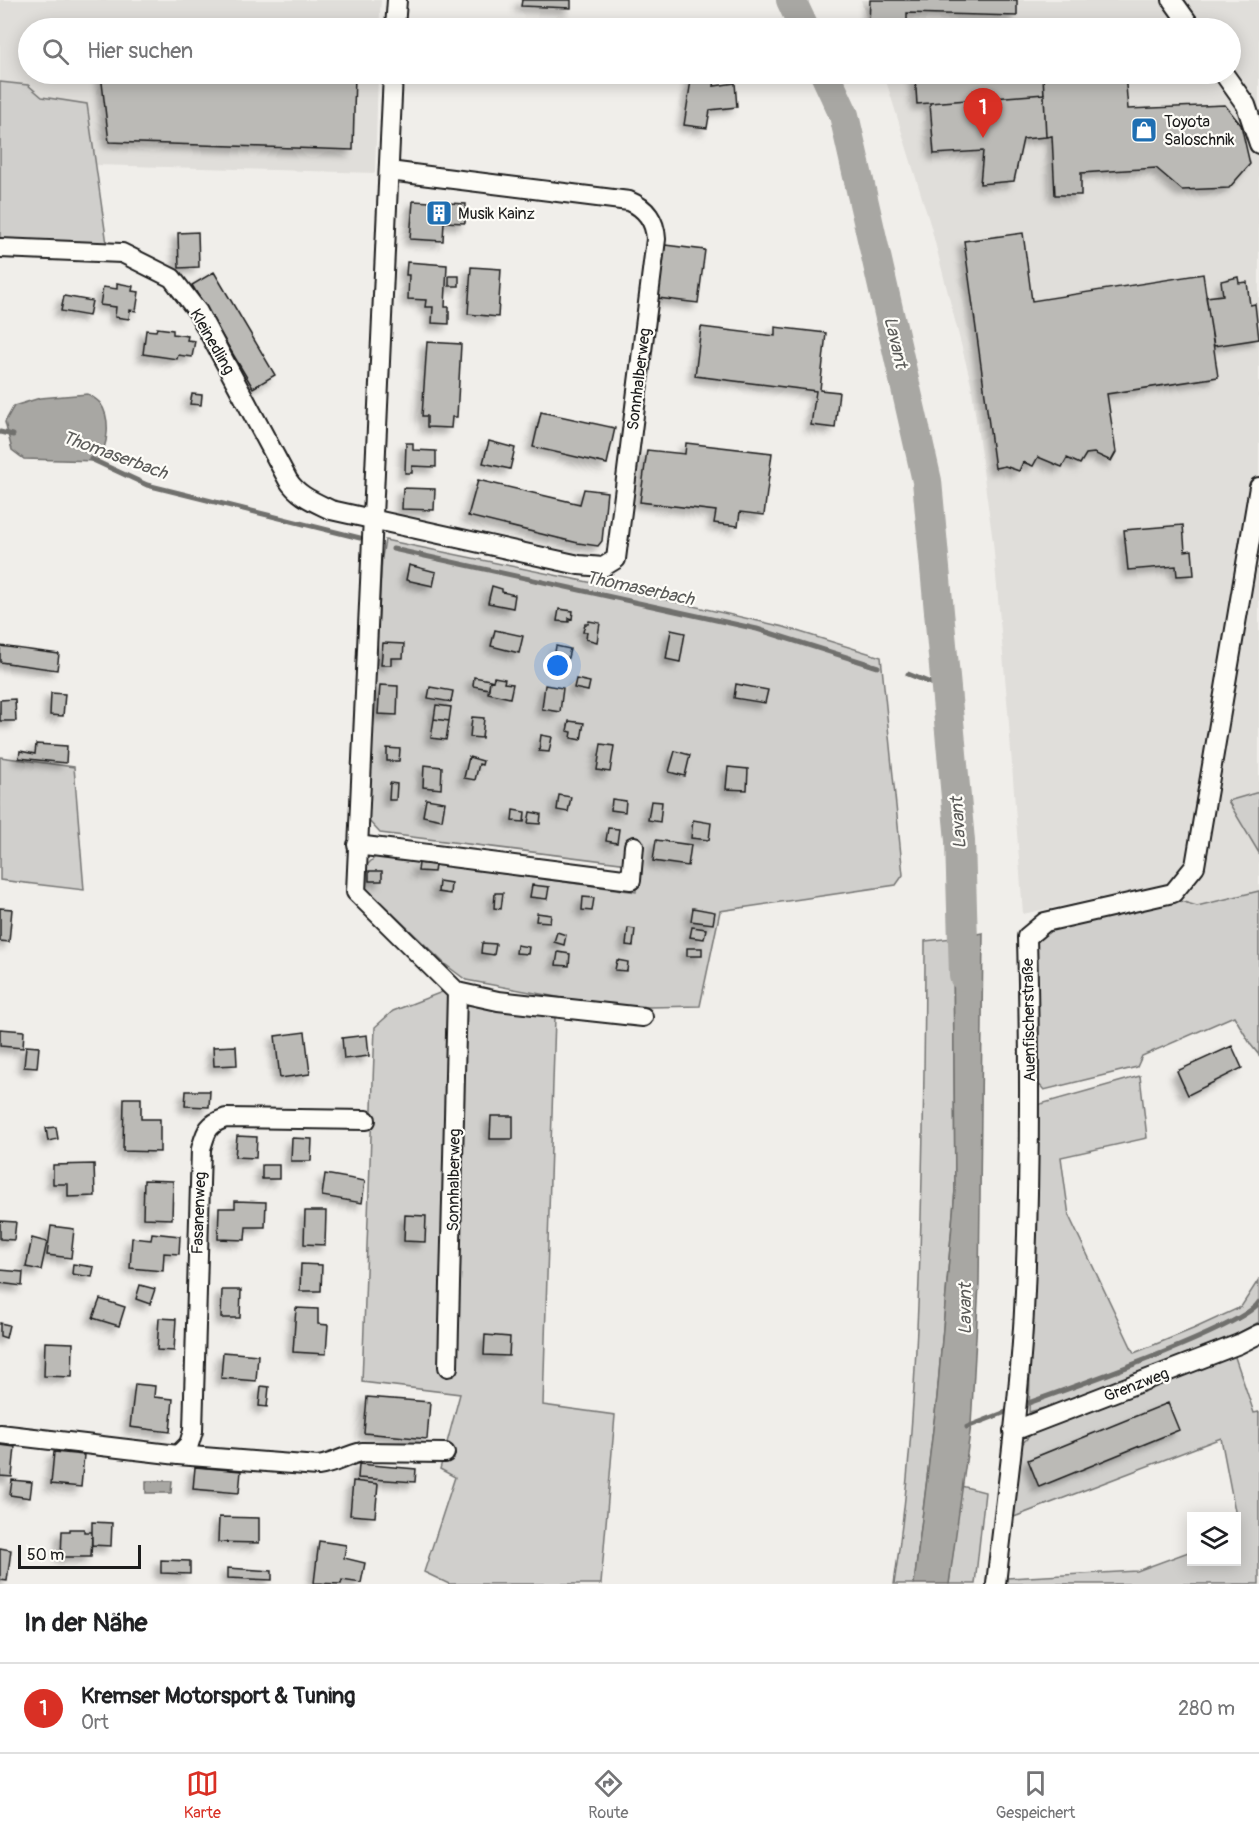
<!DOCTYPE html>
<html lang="de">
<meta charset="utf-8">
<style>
:root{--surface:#fff;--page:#f2f2f2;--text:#202124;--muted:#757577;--line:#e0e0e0;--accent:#d93025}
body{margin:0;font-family:Pangolin,sans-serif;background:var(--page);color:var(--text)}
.controls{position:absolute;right:18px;bottom:18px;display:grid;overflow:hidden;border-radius:0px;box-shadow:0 3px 15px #0003}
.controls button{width:54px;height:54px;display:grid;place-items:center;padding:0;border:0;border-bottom:2px solid var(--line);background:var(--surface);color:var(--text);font:30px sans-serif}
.scale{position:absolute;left:18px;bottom:15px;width:123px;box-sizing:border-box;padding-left:6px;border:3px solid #1c1c1c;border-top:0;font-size:16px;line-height:21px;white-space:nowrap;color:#1c1c1c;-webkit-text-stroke:4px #fdfcf7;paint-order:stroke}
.you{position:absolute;left:558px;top:666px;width:21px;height:21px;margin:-15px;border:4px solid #fff;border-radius:50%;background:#1a73e8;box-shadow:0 0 0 9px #1a73e833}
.badge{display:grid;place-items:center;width:39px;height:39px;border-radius:50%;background:var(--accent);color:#fff;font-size:20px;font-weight:700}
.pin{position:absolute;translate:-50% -50px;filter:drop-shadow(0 2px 3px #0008)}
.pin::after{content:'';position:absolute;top:32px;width:21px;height:18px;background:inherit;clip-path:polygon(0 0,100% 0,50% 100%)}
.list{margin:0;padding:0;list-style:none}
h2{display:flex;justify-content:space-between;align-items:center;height:78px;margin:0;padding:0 24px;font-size:26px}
h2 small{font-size:20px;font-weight:400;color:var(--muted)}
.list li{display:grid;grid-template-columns:39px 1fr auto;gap:18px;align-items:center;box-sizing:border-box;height:90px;padding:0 24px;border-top:2px solid var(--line)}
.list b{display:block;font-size:22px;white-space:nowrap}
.list p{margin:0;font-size:20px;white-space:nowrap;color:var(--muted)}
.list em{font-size:20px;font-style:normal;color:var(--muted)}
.icon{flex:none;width:33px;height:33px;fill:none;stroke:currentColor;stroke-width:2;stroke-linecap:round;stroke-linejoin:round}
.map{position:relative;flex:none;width:1259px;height:1584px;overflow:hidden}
.search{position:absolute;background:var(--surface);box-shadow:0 3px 15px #0003;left:18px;right:18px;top:18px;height:66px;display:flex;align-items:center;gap:15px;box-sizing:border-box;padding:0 21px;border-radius:33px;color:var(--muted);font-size:22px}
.sheet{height:168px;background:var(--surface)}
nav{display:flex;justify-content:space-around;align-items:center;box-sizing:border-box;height:84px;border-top:2px solid var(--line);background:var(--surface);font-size:16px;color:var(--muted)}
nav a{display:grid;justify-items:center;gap:3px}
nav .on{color:var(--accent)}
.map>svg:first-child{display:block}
.built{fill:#e0deda}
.green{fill:#d0cfcc;stroke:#767674;stroke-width:1.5}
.water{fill:#a8a7a3;stroke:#706f6d;stroke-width:1.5}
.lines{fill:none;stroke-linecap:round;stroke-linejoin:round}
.stream{stroke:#706f6d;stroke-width:5}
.river{stroke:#a8a7a3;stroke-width:30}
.building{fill:#bbbab6;stroke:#1c1c1c;stroke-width:1.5;filter:url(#shadow)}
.minor-casing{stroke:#1c1c1c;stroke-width:22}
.minor{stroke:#fdfcf7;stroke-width:18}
.labels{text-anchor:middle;stroke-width:4.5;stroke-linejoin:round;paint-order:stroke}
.poi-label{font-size:16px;fill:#1c1c1c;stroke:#fdfcf7;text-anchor:start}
.street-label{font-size:16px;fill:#1c1c1c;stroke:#fdfcf7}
.water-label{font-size:18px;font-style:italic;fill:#5b5b59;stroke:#fdfcf7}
</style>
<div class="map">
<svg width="1259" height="1584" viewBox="0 0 1259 1584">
<defs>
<filter id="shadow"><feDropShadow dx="-5.5" dy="5.5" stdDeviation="3" flood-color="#0004"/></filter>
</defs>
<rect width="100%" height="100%" fill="#f0eeea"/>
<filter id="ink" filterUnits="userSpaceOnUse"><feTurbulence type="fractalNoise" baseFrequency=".0167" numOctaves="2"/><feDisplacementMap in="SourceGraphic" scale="12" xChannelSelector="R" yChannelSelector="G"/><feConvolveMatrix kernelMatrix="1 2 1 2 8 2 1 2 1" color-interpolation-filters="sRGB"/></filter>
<g filter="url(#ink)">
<path class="built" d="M0 0H381L379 28H28V74H378L375 173 95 165 87 104 42 97 28 85 0 82Z
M861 0H1259V792L1228 801 1259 853V891L1197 906 1177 900 1165 884 1023 914 1008 711 993 542 971 383 931 227 884 74H1230V28H869Z"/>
<path class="green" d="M0 82 28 85 42 97 87 104 107 244 0 241Z
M385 540 593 583 784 627 881 657 903 875 896 885 720 911 700 1006 650 1007 594 1004 466 980 446 965 364 886 365 867 376 856 636 892V865L380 833 367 819 382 557Z
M0 757 74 767 84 890 0 880Z
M1259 792V853L1228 801Z
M1259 891V1055L1251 1045 1234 1016 1142 1056 1137 1067 1044 1090 1036 1081 1037 942 1047 930 1177 900 1197 906Z
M953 938 955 1190 937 1397 914 1584H894C911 1474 916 1365 920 1254 923 1149 925 1045 925 941Z
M442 992 479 1007 555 1017 543 1405 615 1415 601 1584H449L424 1572 455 1477 440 1469 460 1394 362 1382 375 1027 393 1011Z
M1140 1076 1147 1138 1061 1157 1069 1216 1134 1353 1193 1329 1241 1307 1259 1279V1322L1224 1341 1051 1406 1029 1412 1037 1105Z
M1234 1354 1254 1413 1259 1412V1584H1006L1007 1578 1137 1571 1191 1551 1192 1562H1236L1237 1533 1239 1532 1221 1438 1014 1517 1022 1444 1034 1431Z
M961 1486 985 1492 975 1584H949Z"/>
<path class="water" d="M88 394C92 397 97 399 100 403 111 418 109 446 97 461L24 459 12 450 5 422 14 406 40 398Z
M983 933 979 1284 971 1425 949 1584H914L937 1397 955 1190 953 938Z
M146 1481H172L171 1493H146Z"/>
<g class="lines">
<path class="stream" d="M0 432 13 435
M91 459 147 485 360 538
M393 549 757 629 878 667
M908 674 946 689
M1020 1406C1059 1392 1244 1328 1259 1302
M967 1427 1011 1410"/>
<path class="river" d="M791 0 804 28
M825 74 844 115 927 481 960 841 964 976"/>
</g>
<path class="building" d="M522 0H571V8L521 6Z
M870 0H1017V16L907 13V27L869 25Z
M101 74H355L353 150 109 142Z
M692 74H716L714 86 735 83 737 107 710 110 707 128 684 125Z
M915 74H1043L1044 94 917 104Z
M1093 74H1125L1128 109 1225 105 1241 125 1250 164 1229 188 1182 190 1156 168 1081 173V195H1055L1052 136 1046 137 1043 76Z
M1044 94 1046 137 1023 139 1014 181 980 184 983 151 934 154 930 103Z
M413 201 466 204 465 223 444 222 443 241 410 239Z
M198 232 199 267 179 268 178 233Z
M1023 233 1032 301 1203 274 1218 377 1107 394 1116 452 1111 461 1094 453 1086 454 1080 464 1067 458 1062 467 1038 457 1033 466 1023 462 1019 471 1005 466 995 468 964 241Z
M665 245 705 250 698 303 658 298Z
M407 262 447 265 445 307H449V324L432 323 433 307H425L426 300 408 299 409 275H406Z
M471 267 501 269 498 317 468 314Z
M214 272 275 375 253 388 192 285Z
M449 276H459V286H449Z
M1238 277 1239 283 1247 282 1250 305 1255 304 1259 339 1214 346 1206 297 1223 295 1221 281Z
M117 283 133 286 132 291 139 292 136 311 130 310 129 319 115 317 116 307 100 305 103 287 117 289Z
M64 296 92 301 89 316 61 311Z
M701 327 775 336V327L826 333 820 390 839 392 835 428 811 425 816 391 695 376Z
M157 328 173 330V334L188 336 187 340 195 341 192 357 178 355 177 359 143 354 146 330 156 331Z
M427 342 461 344 457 417H452L451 428 427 427V416H422Z
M192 394 202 395 201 405 190 404Z
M541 412 615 428 607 464 533 447Z
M489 441 515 448 510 469 483 463Z
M406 443H413V450L436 451V467L412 466V473H405Z
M686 443 772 453 764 515 740 512 738 526 714 523 716 511 640 502 647 450 685 454Z
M478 480 580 504 584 489 607 492 602 541 598 546 578 543 468 516Z
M403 488 435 489 434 510 402 509Z
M1183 525 1185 551 1192 550 1194 575 1177 576 1176 566 1128 570 1124 530Z
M409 565 436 572 433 586 406 580Z
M492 586 502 589V592L515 595 513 608 488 603Z
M559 609 573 611 572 619 569 618V622L557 621Z
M589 621 600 623 597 642 586 639 587 632H583L585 624H588Z
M495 630 523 636 519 653 491 646Z
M671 630 685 633 680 662 666 659Z
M383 643 404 644 403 658H391V665H381Z
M0 646 59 654 57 670 0 662Z
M556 646 570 649 567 662H565L564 666 553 664Z
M474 677 490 680 489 689 473 686Z
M494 677 505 679 504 683 513 684 510 698 488 693 490 680 493 681Z
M576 679 590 682 588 691 574 688Z
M736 684 768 690 765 703 734 698Z
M380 685 398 686 397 715 378 714Z
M545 685 563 688 560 712 542 709Z
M430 687 453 691 451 702 428 698Z
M51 693 65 694 63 716 50 715Z
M15 699 16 721H0V700Z
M436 705 451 707 449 721 434 719Z
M472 717 484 718 482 738 470 737Z
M434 719 449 721 446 740 431 738Z
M569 721 584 723 581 740 571 738 572 732 567 731Z
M541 735 552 737 549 752 539 751Z
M36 744 67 746 66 763 19 758 20 751 35 754Z
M601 744 614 746 610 772 597 770Z
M387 748 400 749 399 761H387Z
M675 751 690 755 685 776 669 772Z
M469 757 483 761 482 765 479 764 475 780 464 778Z
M424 765 442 767 441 789 423 787Z
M728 767 748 769 747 790 726 789Z
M390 783 397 784 396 800H389Z
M559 795 571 797 568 812 557 810Z
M426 799 445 802 442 820 423 816Z
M612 799 626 801 625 812 611 810Z
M651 801 662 802 660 822 648 820Z
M513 810 525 812 524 822 512 821Z
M530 812 541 814 540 824 528 823Z
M693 820 711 823 709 840 691 838Z
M608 828 619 829 617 843 606 841Z
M656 840 691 845 688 866 653 861Z
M419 863 435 865 434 872 418 871Z
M369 871H382V881H369Z
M439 881 451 883 450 894 438 892Z
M532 885 549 887 547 899 530 897Z
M495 893H503L501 909 494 908Z
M583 897 594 898 592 911 582 910Z
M0 908 12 909 9 942 0 941Z
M693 908 715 912 713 924 691 921Z
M537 913 551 915 550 922 536 921Z
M692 927 706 929 704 939 690 937Z
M628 928 635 929 633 946 626 945Z
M557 932 566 935 564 945 554 942Z
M482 943 496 944 494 955 481 953Z
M517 945 529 947 528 954 516 953Z
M687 948H702V956H687Z
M558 952 570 954 569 966 556 965Z
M617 960 628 962 627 971 615 970Z
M0 1029 24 1031 23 1048 0 1046Z
M305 1032 310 1074 280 1078 275 1036Z
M367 1035 369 1056 344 1059 342 1038Z
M26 1046 39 1047 37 1068 24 1067Z
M236 1046 237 1065 214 1066 213 1047Z
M1232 1046 1242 1068 1188 1095 1177 1071Z
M186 1091H210L209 1107 185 1106Z
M124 1098H141V1119H160V1152L123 1151Z
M491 1116H513V1139H490Z
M56 1127 58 1139 48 1141 46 1128Z
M237 1136 257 1137 256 1158 235 1157Z
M292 1138 312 1139 311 1161H291Z
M94 1164 95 1196 68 1197V1184H53V1165Z
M262 1165H279V1179H262Z
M325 1174 365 1181 362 1203 322 1196Z
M144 1180 173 1181 172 1219 143 1218Z
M235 1201 266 1202 265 1227H246L245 1240 218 1239 219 1208H235Z
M305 1211H326L325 1245 304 1244Z
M405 1215 426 1216 425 1242 404 1241Z
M0 1221 16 1222 14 1240 0 1239Z
M51 1226 74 1229 71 1258 47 1255Z
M152 1233 180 1236 179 1254 164 1253 163 1271 130 1268 132 1238 151 1240Z
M32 1238 47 1242 41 1270 26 1267Z
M73 1264 94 1267 92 1277 72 1274Z
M301 1264 322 1265 321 1291H300Z
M0 1270 23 1272 22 1286 0 1283Z
M140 1285 155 1289 150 1304 136 1299Z
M222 1290H241L240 1318H221Z
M100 1299 125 1307 119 1326 93 1318Z
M296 1308 318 1309V1324L328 1325 326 1354 293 1352Z
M159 1318 176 1319 174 1351 157 1350Z
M0 1323 9 1325 6 1338 0 1336Z
M485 1335 510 1337 509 1356 484 1355Z
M45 1342 73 1343 72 1377 44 1376Z
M223 1352 258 1355 256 1381 221 1378Z
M135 1384 155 1386 154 1397 173 1399 170 1432 130 1427Z
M261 1386 269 1387 267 1407 259 1406Z
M367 1397 430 1402 427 1439 364 1433Z
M1168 1403 1179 1430 1039 1487 1028 1460Z
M0 1445 15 1447 12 1477 0 1476Z
M54 1452 84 1455 81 1487 51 1484Z
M359 1464 416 1469 415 1482 358 1478Z
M195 1467 241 1471 239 1493 193 1489Z
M12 1480 32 1482 30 1498 10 1495Z
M353 1481 378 1484 375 1517 350 1515Z
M219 1517 259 1518V1543L218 1542Z
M92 1522 112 1523 111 1546 92 1545Z
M70 1529H84V1532H92L91 1557H61L62 1531H70Z
M319 1541 346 1545 344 1558 365 1563 361 1583 342 1580 341 1584 314 1583Z
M0 1548 11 1550 7 1581 0 1580Z
M161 1560 190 1561V1574L161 1573Z
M228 1568 272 1571V1580L228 1578Z"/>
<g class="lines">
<defs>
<path id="minor" d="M1172 0 1192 28
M395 28 397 0
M393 74 356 892 457 992 448 1367
M1224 74 1246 105 1259 144
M0 248 122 253 172 278 198 312 288 480C298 496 315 502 331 510L579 565 603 567 616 559 656 239C655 221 646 208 629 201L389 171
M357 845 631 880 634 846
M457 992 498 1001 643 1017
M1013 1431 1239 1344 1259 1334
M0 1434 178 1455 189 1444 193 1431 201 1149C206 1132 207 1124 226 1118L366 1120
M178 1455 318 1466C334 1464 347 1455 362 1452L445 1453
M996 1584C1007 1487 1021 1389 1025 1291 1030 1173 1030 1055 1027 937L1045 922 1173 893 1195 866 1259 487"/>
</defs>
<use href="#minor" class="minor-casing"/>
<use href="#minor" class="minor"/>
</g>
</g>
<defs>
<symbol id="shop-square" viewBox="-11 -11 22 22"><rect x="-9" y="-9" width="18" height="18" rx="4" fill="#1f6fb2" stroke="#fdfcf7"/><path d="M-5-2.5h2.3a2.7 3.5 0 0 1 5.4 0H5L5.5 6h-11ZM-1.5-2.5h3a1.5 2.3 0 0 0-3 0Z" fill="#fff"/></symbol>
<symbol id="building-square" viewBox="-11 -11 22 22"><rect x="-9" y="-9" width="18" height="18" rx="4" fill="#1f6fb2" stroke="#fdfcf7"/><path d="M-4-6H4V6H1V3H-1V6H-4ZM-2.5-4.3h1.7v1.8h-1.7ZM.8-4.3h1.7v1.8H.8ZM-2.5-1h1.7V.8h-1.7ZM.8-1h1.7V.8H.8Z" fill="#fff"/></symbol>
</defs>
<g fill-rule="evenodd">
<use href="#shop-square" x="1129" y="115" width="30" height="30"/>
<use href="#building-square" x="424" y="198" width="30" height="30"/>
</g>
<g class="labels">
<g class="poi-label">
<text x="1164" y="127">Toyota<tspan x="1164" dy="18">Saloschnik</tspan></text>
<text x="458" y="219">Musik Kainz</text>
</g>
<g class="street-label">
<text transform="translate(213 341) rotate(60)" y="6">Kleinedling</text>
<text transform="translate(638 379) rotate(-83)" y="6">Sonnhalberweg</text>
<text transform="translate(1028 1020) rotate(-91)" y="6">Auenfischerstraße</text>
<text transform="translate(453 1180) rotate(-89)" y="6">Sonnhalberweg</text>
<text transform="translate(198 1213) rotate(-88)" y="6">Fasanenweg</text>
<text transform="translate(1136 1384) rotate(-21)" y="6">Grenzweg</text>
</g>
<g class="water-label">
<text transform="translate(896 342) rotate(77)" y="6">Lavant</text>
<text transform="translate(115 455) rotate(20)" y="6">Thomaserbach</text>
<text transform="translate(640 588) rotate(12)" y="6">Thomaserbach</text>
<text transform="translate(958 823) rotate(-94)" y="6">Lavant</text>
<text transform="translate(965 1309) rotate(-90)" y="6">Lavant</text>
</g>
</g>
</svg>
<div class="controls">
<button><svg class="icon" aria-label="layers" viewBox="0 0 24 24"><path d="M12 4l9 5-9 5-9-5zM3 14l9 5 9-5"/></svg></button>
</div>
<div class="scale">50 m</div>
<div class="you"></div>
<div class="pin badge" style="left:983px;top:138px">1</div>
<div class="search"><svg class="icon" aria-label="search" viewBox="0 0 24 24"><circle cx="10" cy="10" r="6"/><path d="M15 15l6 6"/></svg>Hier suchen</div>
</div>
<section class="sheet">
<h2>In der Nähe<small></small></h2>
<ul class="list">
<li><span class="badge">1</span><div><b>Kremser Motorsport &amp; Tuning</b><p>Ort</p></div><em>280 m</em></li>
</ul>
</section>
<nav>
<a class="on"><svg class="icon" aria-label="map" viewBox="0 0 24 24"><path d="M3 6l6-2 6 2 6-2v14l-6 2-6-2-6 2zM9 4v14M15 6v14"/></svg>Karte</a>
<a><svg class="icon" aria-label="directions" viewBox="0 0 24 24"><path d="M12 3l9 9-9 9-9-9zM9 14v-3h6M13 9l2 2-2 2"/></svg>Route</a>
<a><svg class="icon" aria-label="saved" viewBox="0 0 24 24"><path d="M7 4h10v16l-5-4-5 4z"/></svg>Gespeichert</a>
</nav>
